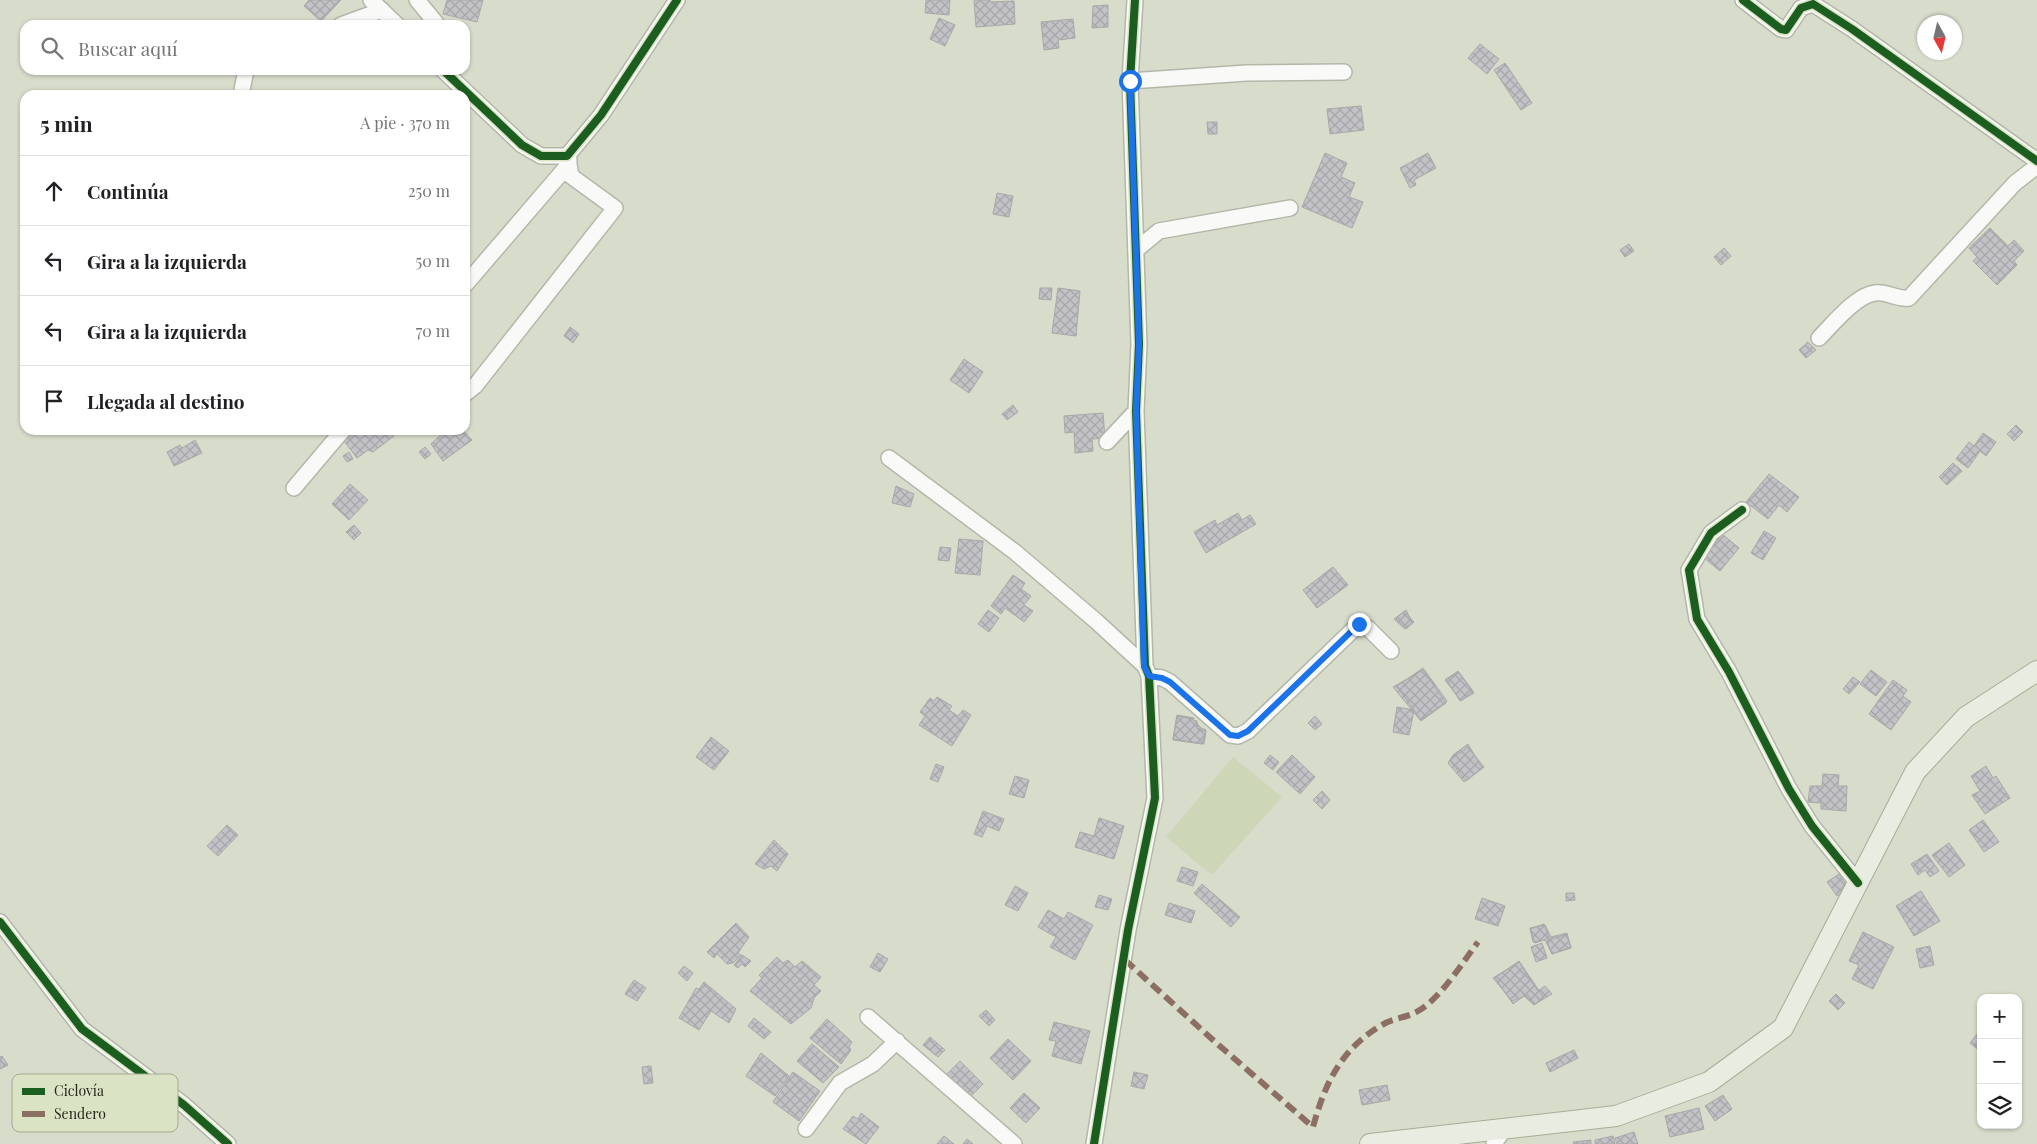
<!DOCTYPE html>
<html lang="es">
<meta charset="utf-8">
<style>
:root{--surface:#fff;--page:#f2f2f2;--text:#202124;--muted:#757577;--line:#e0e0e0}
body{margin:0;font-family:"Playfair Display",serif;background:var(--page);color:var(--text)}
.controls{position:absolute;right:15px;bottom:15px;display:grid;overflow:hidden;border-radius:10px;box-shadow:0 1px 4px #0004}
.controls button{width:45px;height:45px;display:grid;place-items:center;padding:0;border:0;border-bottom:1px solid var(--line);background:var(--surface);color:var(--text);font:25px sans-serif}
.compass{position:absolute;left:1917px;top:15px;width:45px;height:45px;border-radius:50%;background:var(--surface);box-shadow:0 1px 4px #0004;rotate:172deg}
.stop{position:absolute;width:15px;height:15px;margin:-11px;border:4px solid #1a73e8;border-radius:50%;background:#fff}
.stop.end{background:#1a73e8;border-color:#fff;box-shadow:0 1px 5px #0008}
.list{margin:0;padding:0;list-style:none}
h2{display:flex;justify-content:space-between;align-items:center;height:65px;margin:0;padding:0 20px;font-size:21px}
h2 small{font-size:16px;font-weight:400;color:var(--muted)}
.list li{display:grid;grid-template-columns:32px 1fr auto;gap:15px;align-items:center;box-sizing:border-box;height:70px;padding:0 20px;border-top:1px solid var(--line)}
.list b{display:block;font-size:19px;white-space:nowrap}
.list em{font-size:16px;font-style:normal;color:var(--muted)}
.icon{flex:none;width:28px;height:28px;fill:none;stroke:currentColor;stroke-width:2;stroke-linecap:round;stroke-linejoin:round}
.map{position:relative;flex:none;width:2037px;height:1144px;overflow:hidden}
.search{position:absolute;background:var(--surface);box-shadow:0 1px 4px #0004;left:20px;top:20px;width:450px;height:55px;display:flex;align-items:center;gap:12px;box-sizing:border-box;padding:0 18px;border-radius:15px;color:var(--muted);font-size:19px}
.panel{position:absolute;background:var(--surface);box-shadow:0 1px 4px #0004;left:20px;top:90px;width:450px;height:345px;border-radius:15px}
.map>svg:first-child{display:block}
.park{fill:#cdd6b6}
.building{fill:url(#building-cross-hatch);stroke:#a7a9a7}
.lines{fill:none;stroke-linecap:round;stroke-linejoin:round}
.minor-casing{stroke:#b3b7a9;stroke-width:18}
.major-casing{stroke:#a7ad95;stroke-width:22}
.minor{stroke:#f9faf7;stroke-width:15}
.major{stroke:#e9ece0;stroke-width:20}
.quiet{stroke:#8d6e63;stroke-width:6;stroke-dasharray:12 6;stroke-linecap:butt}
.cycleway-casing{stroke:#dae3c4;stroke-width:11}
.cycleway{stroke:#1b5e20;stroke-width:8}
.route{stroke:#1a73e8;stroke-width:6}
.key{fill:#dae3c4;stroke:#a3ab92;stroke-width:1}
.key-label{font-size:14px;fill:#24271c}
</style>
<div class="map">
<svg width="2037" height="1144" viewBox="0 0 2037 1144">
<defs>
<pattern id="building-cross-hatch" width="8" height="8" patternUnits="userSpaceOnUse" patternTransform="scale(1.25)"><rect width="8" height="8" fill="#c2c2c7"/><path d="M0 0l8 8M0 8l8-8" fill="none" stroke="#a7a7aa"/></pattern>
</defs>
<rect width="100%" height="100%" fill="#d7dccb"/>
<path class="park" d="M1233 757 1282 797 1212 875 1166 837Z"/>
<path class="building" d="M309 0H341L321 21 304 6Z
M447 0H483L477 22 443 14Z
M926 0H950L949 15 925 13Z
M974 0H990V2L1014 1 1015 24 976 27Z
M1108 5V27L1092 28 1093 6Z
M939 18 955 25 945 46 930 39Z
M1073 19 1075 38 1058 40 1059 48 1044 50 1041 22Z
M1480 44 1499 59 1487 74 1468 58Z
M1505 63 1532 103 1521 110 1494 70Z
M1361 106 1364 130 1330 134 1327 109Z
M1207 122H1217V134H1208Z
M1325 153 1347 163 1341 177 1355 183 1349 197 1363 202 1352 228 1302 207Z
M1428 153 1436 168 1414 180 1416 185 1410 188 1400 168Z
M997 193 1013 196 1009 217 993 214Z
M1990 228 2008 246 2014 240 2024 251 2014 261 2017 265 1997 285 1973 261 1977 257 1969 248Z
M1629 244 1634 251 1625 257 1620 250Z
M1724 248 1731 256 1721 265 1714 257Z
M1040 288H1052L1051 300 1039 299Z
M1058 288 1080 291 1076 336 1052 333Z
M570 327 579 334 573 343 564 336Z
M1808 342 1816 350 1806 358 1799 350Z
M964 359 983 372 969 393 950 380Z
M1013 405 1018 412 1007 420 1002 414Z
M1103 413 1105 438 1092 439 1093 451 1075 453 1074 432 1065 433 1064 416Z
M2016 425 2023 432 2014 441 2007 434Z
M355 430H390L394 436 373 452 368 450 357 458 344 441 356 432Z
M446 430H463L472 440 443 461 431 444Z
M1983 433 1996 442 1986 456 1980 451 1968 468 1956 459 1969 442 1974 446Z
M195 440 202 453 174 466 167 452 180 445 182 448Z
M425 447 431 454 425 459 419 452Z
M349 452 353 459 347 462 343 456Z
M1953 463 1962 471 1947 485 1939 477Z
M1769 474 1799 497 1787 512 1779 505 1768 519 1746 502Z
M350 484 368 500 349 520 332 504Z
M896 486 914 494 910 507 892 503Z
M1238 513 1242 520 1250 515 1256 524 1206 553 1194 532 1215 520 1217 525Z
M354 525 361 533 354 540 346 532Z
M1764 531 1776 538 1763 560 1751 553Z
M1722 534 1739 548 1720 571 1703 557Z
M959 539 983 541 980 575 955 573Z
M940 547 951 548 949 561 938 560Z
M1333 567 1348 585 1317 608 1303 590Z
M1013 575 1025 583 1021 589 1031 596 1024 605 1033 611 1024 622 1005 608 1001 614 991 606Z
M988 610 999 618 989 632 978 624Z
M1406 610 1412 622 1405 629 1394 619Z
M1404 611 1414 622 1406 629 1396 619Z
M1423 668 1447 701 1421 720 1397 686Z
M1423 670 1446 703 1421 721 1393 687Z
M1871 670 1887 682 1876 696 1860 684Z
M1458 671 1473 691 1461 701 1445 680Z
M1459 673 1474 693 1460 701 1446 679Z
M1853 677 1860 682 1849 694 1843 689Z
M1893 680 1907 690 1903 696 1911 702 1891 730 1869 714Z
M937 697 952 706 949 710 958 716 963 710 971 715 952 746 919 725 925 716 920 712 930 698 934 701Z
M1397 707 1414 710 1409 735 1393 732Z
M1177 715 1194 718 1193 720 1197 721 1198 730 1206 731 1204 744 1173 739Z
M1177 716 1193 719 1201 728 1206 730 1202 744 1173 740Z
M1315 716 1322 724 1315 730 1308 723Z
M711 737 729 751 714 770 696 757Z
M1468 744 1482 768 1464 782 1448 763 1453 755Z
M1468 747 1484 767 1466 781 1450 760Z
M1270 755 1279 762 1273 770 1264 763Z
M1292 755 1315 777 1300 794 1276 772Z
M936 764 944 767 938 782 930 779Z
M1986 766 1993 778 1996 776 2010 798 1985 814 1972 795 1980 791 1971 776Z
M1823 774 1839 775 1838 786H1847L1846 811 1821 809V803L1808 802 1810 786H1822Z
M1015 776 1029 780 1024 798 1009 794Z
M1322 791 1330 800 1322 809 1313 800Z
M983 811 1004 819 999 831 987 826 982 837 974 834Z
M1099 818 1124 826 1114 859 1075 847 1080 832 1094 836Z
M1983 820 1999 842 1984 852 1969 830Z
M227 825 238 835 218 856 207 846Z
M774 840 788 854 777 871 771 866 764 869 755 864Z
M1949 843 1965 865 1949 877 1932 855Z
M1927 854 1939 871 1930 877 1925 870 1918 875 1911 864Z
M1182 867 1198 872 1193 886 1177 881Z
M1839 874 1848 888 1837 896 1827 882Z
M1202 884 1240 917 1231 927 1194 893Z
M1015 886 1028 893 1018 911 1005 905Z
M1921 891 1940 921 1914 936 1896 906Z
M1566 893H1574L1575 900 1566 901Z
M1099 895 1112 899 1108 910 1095 907Z
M1482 898 1505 906 1498 926 1475 919Z
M1169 903 1195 911 1191 923 1165 915Z
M1048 910 1064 919 1068 912 1093 925 1075 960 1050 947 1056 937 1038 927Z
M736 923 749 937 738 953 741 955 733 963 727 964 717 954 714 958 707 952Z
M1544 924 1549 938 1535 943 1530 929Z
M1545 925 1551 937 1567 933 1571 948 1552 954 1545 940 1533 942 1530 928Z
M1863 932 1894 947 1873 989 1852 979 1859 965 1849 961Z
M1566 934 1571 947 1552 954 1547 941Z
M1542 943 1547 958 1536 962 1531 947Z
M1930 946 1934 965 1920 968 1916 949Z
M878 953 888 959 880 972 870 967Z
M742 955 751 961 745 967 742 964 738 968 734 965Z
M777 957 783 963 788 960 795 967 802 961 821 977 814 985 821 991 814 998 811 1008 791 1024 750 991 762 978 759 975Z
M1519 961 1544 998 1534 1005 1524 996 1513 1004 1495 978Z
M1519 962 1538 991 1545 986 1552 994 1535 1004 1528 995 1512 1001 1493 978Z
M684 966 693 973 687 981 678 973Z
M634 980 646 988 637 1001 625 994Z
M704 982 736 1009 729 1023 711 1011 699 1030 679 1018 696 988 699 989Z
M1836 994 1845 1003 1838 1010 1829 1001Z
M986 1010 995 1020 989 1026 979 1016Z
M754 1018 771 1032 764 1039 748 1026Z
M827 1019 852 1042 849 1047 851 1050 841 1064 810 1038Z
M1054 1022 1090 1031 1081 1064 1052 1056 1056 1041 1049 1040Z
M1981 1029V1052L1970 1043Z
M930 1037 945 1050 938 1057 923 1045Z
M1008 1039 1031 1061 1013 1080 990 1058Z
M812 1044 839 1067 823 1083 797 1061Z
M1574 1050 1578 1058 1550 1072 1546 1063Z
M761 1053 789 1076 775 1096 746 1076Z
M2 1056 8 1065 0 1069V1057Z
M960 1061 983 1084 970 1097 947 1074Z
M651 1066 653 1083 644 1084 642 1067Z
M793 1072 820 1091 799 1121 773 1102Z
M1134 1072 1148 1075 1144 1089 1131 1086Z
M1387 1085 1390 1100 1362 1105 1359 1090Z
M1024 1093 1040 1108 1026 1123 1010 1108Z
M1723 1095 1732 1109 1715 1121 1705 1106Z
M1699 1108 1704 1129 1670 1137 1665 1116Z
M861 1113 879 1127 866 1144 843 1129 853 1116 858 1119Z
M1634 1132 1638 1144H1617L1615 1138Z
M944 1136 954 1144H937Z
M1613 1136 1615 1144H1595V1140Z
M967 1139 973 1144H963Z
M1591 1140V1144H1574L1573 1142Z"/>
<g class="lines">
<defs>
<path id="minor" d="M371 0 397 25
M417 0 436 23
M1743 0 1781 29 1786 30 1801 8 1813 4 1852 29 2037 161
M341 25 382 10
M443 70 522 145 541 156H567L601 115 677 0
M1130 81 1246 73 1344 72
M241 95 246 70
M1136 250 1159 231 1290 208
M465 285 569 164V159
M1819 338C1832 325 1856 295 1875 293 1887 291 1897 300 1909 298L2015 183 2037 166
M465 394 475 386 615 208 571 176 569 164
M1107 442 1136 411
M889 458 1015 552 1096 621 1145 666
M294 488 343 430
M1742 510 1711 533 1689 570 1697 619 1729 672 1789 789 1812 826 1858 883
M1149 676 1162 678 1170 682 1230 735 1238 736 1248 731 1359 624 1368 628 1391 651
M0 922 82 1029 184 1105 228 1144
M868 1017 1014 1144
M806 1129 840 1083 873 1064 897 1041
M1094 1144 1128 930 1155 798 1149 676 1145 666 1136 411 1139 344 1130 81 1135 0
M1494 1144 1504 1129"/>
<path id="major" d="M1370 1144 1616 1116 1709 1082 1783 1028 1915 772 1966 717 2037 671"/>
</defs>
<use href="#minor" class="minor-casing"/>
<use href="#major" class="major-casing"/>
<use href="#minor" class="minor"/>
<use href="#major" class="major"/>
<path class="quiet" d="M1125 960 1213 1040 1313 1127C1325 1083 1341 1049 1382 1025 1392 1018 1407 1018 1418 1011 1441 998 1462 963 1478 942"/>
<defs>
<path id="cycleway" d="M1743 0 1781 29 1786 30 1801 8 1813 4 1852 29 2037 161
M443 70 522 145 541 156H567L601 115 677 0
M1742 510 1711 533 1689 570 1697 619 1729 672 1789 789 1812 826 1858 883
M0 922 82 1029 184 1105 228 1144
M1094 1144 1128 930 1155 798 1149 676 1145 666 1136 411 1139 344 1130 81 1135 0"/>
</defs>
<use href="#cycleway" class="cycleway-casing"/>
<use href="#cycleway" class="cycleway"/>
</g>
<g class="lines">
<path class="route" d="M1130 81 1139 344 1136 411 1144 666 1149 676 1162 678 1170 682 1230 735 1238 736 1248 731 1359 624"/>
</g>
<rect x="12" y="1074" width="166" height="58" rx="8" class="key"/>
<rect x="22" y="1088" width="23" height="7" fill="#1b5e20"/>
<rect x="22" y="1111" width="23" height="6" fill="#8d6e63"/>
<g class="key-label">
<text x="54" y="1096">Ciclovía</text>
<text x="54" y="1119">Sendero</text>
</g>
</svg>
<div class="controls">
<button>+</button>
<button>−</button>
<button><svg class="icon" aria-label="layers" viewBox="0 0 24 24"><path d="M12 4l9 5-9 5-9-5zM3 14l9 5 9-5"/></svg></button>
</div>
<svg class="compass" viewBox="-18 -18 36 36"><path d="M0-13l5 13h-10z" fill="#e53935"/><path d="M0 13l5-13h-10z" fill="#757577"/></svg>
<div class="stop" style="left:1130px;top:81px"></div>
<div class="stop end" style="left:1359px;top:624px"></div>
<div class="search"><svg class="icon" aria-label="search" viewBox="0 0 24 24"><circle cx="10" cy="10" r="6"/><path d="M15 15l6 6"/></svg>Buscar aquí</div>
<section class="panel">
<h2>5 min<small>A pie · 370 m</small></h2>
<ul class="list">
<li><svg class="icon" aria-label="ahead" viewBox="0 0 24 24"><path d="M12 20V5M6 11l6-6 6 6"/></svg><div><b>Continúa</b></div><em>250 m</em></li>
<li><svg class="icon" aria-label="left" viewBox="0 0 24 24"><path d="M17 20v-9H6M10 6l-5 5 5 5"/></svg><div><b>Gira a la izquierda</b></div><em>50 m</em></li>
<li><svg class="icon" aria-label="left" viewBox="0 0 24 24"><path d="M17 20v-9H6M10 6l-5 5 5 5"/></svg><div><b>Gira a la izquierda</b></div><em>70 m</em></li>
<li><svg class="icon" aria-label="arrive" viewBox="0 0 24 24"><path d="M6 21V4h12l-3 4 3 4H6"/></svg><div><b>Llegada al destino</b></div></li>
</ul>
</section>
</div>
